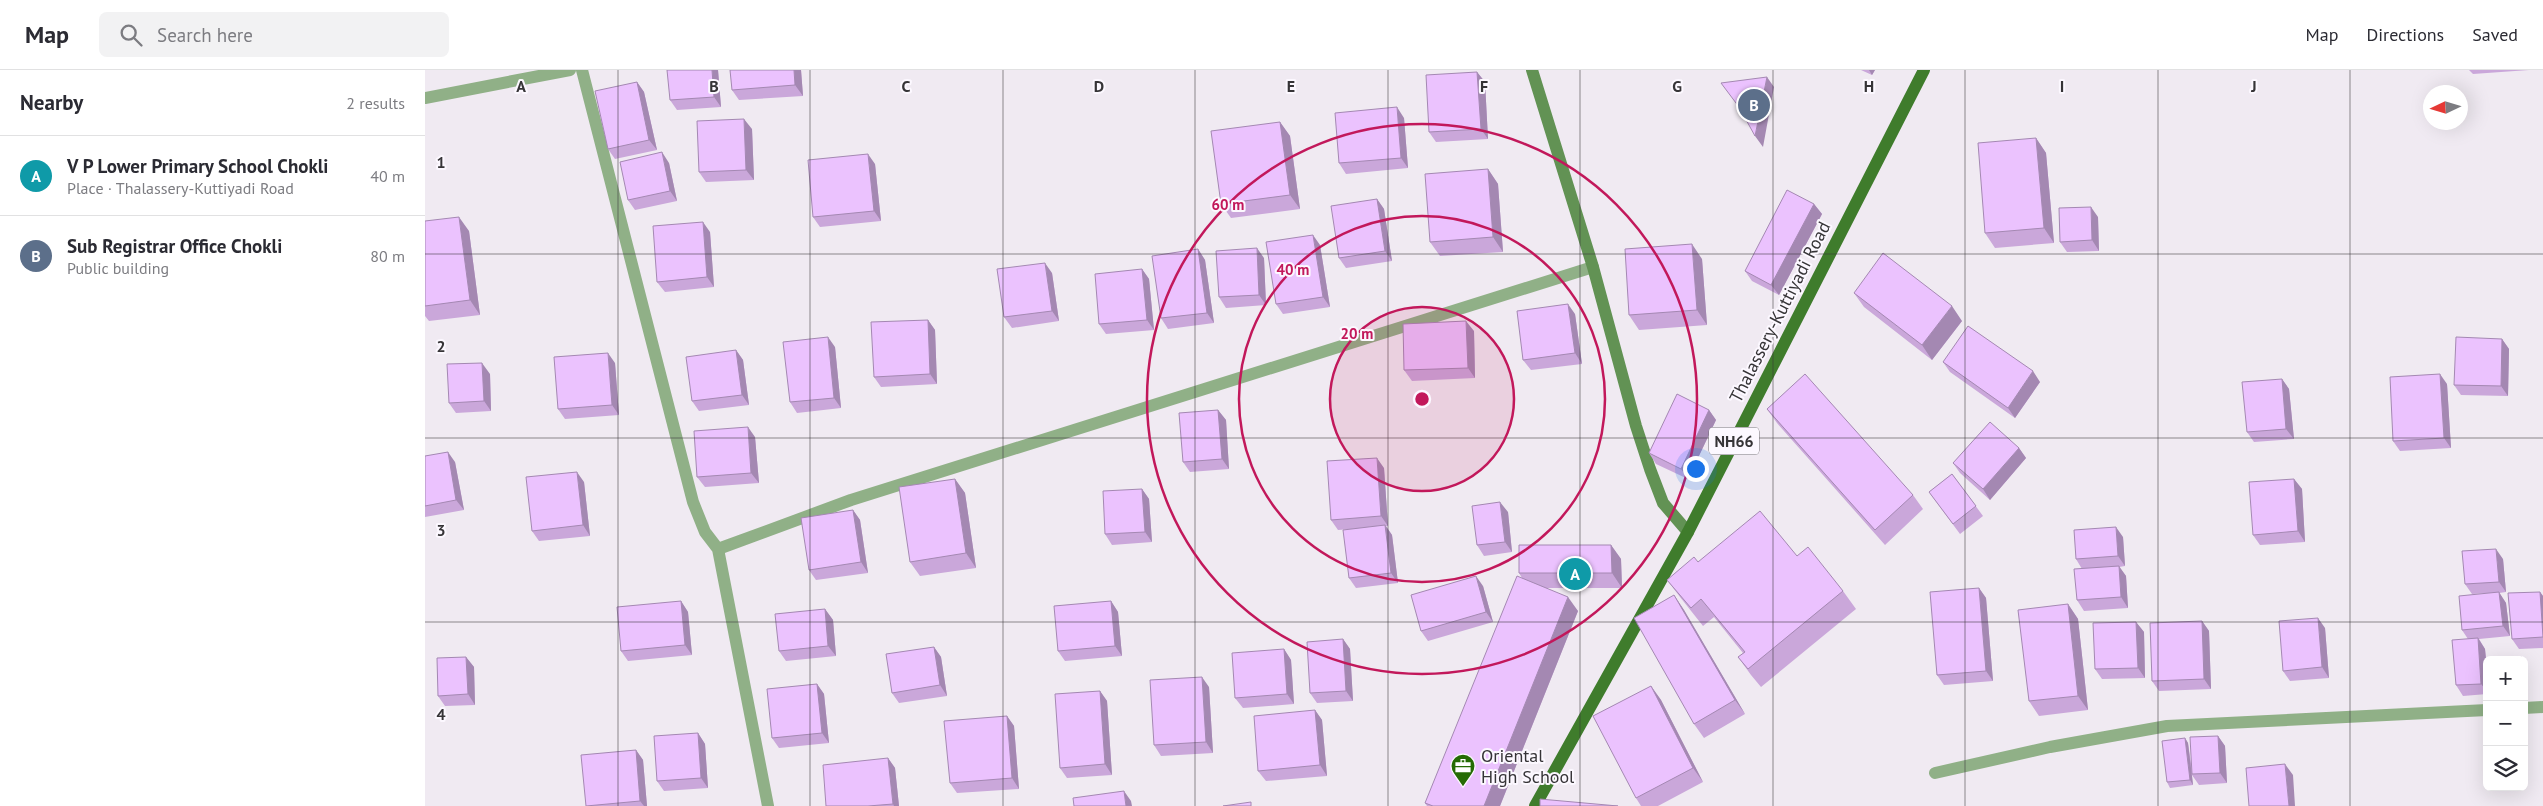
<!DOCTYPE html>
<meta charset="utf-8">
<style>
:root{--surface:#fff;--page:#f2f2f3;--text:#2b2b33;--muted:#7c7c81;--line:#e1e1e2;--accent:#b45309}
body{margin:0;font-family:"PT Sans",sans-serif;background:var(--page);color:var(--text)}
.controls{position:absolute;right:15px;bottom:15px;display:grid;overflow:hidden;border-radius:8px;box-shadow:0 5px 20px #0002}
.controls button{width:45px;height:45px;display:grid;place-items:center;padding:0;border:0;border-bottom:1px solid var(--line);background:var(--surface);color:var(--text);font:25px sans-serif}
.compass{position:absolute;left:1998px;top:15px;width:45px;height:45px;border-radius:50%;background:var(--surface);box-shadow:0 5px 20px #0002;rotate:266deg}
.you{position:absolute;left:1270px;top:398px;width:18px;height:18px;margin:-12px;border:4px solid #fff;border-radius:50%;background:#1a73e8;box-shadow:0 0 0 8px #1a73e833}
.badge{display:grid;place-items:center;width:32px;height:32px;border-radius:50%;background:var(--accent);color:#fff;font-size:16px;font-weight:700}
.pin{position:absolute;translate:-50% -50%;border:2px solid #fff;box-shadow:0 1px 5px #0006}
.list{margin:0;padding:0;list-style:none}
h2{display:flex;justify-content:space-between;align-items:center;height:65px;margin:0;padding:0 20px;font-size:21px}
h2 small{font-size:16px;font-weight:400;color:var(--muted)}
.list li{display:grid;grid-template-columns:32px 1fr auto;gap:15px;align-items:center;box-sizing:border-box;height:80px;padding:0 20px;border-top:1px solid var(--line)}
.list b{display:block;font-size:19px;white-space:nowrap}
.list p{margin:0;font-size:16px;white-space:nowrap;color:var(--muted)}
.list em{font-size:16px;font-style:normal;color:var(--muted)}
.icon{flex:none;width:28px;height:28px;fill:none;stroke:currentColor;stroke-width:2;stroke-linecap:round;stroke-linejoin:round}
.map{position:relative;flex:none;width:2118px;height:736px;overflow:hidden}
header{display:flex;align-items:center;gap:30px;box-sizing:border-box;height:70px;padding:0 25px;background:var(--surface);border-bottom:1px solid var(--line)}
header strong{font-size:24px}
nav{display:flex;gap:28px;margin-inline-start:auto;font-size:18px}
.search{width:350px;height:45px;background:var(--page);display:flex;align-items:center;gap:12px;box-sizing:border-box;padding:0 18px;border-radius:8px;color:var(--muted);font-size:19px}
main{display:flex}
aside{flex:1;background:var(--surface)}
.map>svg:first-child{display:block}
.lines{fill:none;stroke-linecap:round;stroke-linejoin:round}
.street{stroke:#90b087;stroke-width:12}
.secondary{stroke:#629254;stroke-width:12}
.primary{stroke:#3f7c2c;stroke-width:12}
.wall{fill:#caa7da}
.shaded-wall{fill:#a488b2}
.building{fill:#ebc2fe;stroke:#a488b2}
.grid{fill:none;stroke:#363437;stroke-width:1;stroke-opacity:0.55}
.ring{fill:none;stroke:#c2185b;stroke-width:2.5}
.labels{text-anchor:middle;stroke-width:4;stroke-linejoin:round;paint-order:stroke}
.shield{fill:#fcf8ff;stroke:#716f73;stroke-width:1}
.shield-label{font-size:16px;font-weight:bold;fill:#363437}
.street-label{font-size:18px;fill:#363437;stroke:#fcf8ff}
.poi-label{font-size:18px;fill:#363437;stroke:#fcf8ff;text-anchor:start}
.grid-label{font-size:16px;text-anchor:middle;font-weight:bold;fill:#363437;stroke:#fcf8ff;stroke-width:4;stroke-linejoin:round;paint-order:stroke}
.centre{fill:#c2185b;stroke:#fcf8ff;stroke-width:2.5}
.ring-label{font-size:15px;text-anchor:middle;font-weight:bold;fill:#c2185b;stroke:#fcf8ff;stroke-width:4;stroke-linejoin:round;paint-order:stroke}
</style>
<header>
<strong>Map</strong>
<div class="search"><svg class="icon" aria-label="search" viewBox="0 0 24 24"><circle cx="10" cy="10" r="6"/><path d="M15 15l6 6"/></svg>Search here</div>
<nav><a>Map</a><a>Directions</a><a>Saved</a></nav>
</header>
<main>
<aside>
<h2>Nearby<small>2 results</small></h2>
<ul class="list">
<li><span class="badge" style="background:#0f9aa8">A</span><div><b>V P Lower Primary School Chokli</b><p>Place · Thalassery-Kuttiyadi Road</p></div><em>40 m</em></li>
<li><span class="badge" style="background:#5c6f8a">B</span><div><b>Sub Registrar Office Chokli</b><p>Public building</p></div><em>80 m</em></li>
</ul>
</aside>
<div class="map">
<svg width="2118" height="736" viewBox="0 0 2118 736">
<rect width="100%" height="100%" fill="#f0eaf2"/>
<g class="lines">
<path class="street" d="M157 0 268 432 280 462 293 479 426 430 1168 197
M0 28 145 0
M293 479 343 736
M2099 638 2118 637
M1510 703 1625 677 1742 656 2062 640"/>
<path class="secondary" d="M1107 0 1168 197 1211 356 1225 399 1238 433 1263 462"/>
<path class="primary" d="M1110 736 1263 462 1499 0"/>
</g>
<path class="wall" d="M293 0 296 37 252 40 245 30Z
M376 0 378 26 314 30 307 20Z
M1436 0H1450L1447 5Z
M2044 0H2104L2048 4Z
M1052 2 1060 12 1063 69 1011 72 1004 62Z
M212 12 219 22 232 80 190 89 183 79Z
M979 48 983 98 921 104 914 93Z
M855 52 865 66 875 139 806 148 796 134Z
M327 59 329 110 281 112 274 102Z
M1611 68 1621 83 1629 173 1570 178 1560 163Z
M244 93 252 131 210 140 203 130Z
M450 94 456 151 395 157 388 147Z
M1063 99 1073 114 1078 182 1015 186 1005 172Z
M952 129 959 139 967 191 921 198 914 188Z
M1389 134 1397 144 1354 225 1327 211 1320 201Z
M1673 147 1674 181 1642 182 1635 172Z
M0 151 44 161 55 245 4 251 0 246Z
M285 162 289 217 240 222 232 212Z
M895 175 905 237 858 244 851 234Z
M773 179 780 190 789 253 743 259 736 248Z
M839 188 841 235 801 238 794 227Z
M1277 189 1282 255 1214 260 1204 245Z
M717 199 724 209 729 260 681 264 674 254Z
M627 203 634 251 587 258 579 247Z
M1429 223 1537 251 1507 290 1439 237Z
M1150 244 1157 294 1106 300 1098 290Z
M503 250 510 260 512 314 456 317 449 307Z
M1049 261 1050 308 987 311 979 300Z
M2077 269 2084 279 2083 326 2036 325 2029 315Z
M410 277 416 338 372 343 365 332Z
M311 280 318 290 324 335 274 341 267 331Z
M1518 292 1615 312 1590 348 1525 302Z
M190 293 194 345 140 349 133 339Z
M65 304 66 341 31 343 24 333Z
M1857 309 1864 319 1869 369 1829 372 1822 362Z
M2022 314 2026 378 1975 381 1968 371Z
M1342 339 1488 425 1498 439 1460 475 1352 353Z
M793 340 801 350 804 399 765 402 758 392Z
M1284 340 1291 350 1263 409 1231 394 1224 383Z
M330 367 334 413 280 417 272 407Z
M1594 378 1601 388 1565 430 1535 403 1528 393Z
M0 386 30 392 39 440 0 447Z
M959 398 963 456H961L967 465 973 513 931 518 924 508 927 459 913 460 906 450Z
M1527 404 1558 446 1535 464 1504 422Z
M530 409 540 423 551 498 495 506 485 492Z
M1869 409 1877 419 1880 472 1835 475 1828 465Z
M159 412 165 466 114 471 107 461Z
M717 419 724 429 727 472 687 475 680 464Z
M428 440 435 450 443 503 391 510 384 500Z
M1083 442 1087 482 1059 486 1052 475Z
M1698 467 1700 496 1694 497 1701 506 1703 538 1659 541 1652 530 1657 499 1651 489Z
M1186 475 1196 489 1197 518H1122L1153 541 1075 736H1002L1000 733 1097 508 1094 503Z
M1372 486 1418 521 1431 539 1336 617 1326 605 1313 587 1318 583 1289 547 1278 556 1255 527 1242 510 1273 492Z
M2078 489 2081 522 2074 523 2081 533 2085 566 2054 569 2060 579 2062 600V624L2038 626 2031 615 2043 569 2037 560 2066 523 2047 524 2040 514Z
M1058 516 1068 552 1003 571 996 561Z
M1554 518 1561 528 1568 611 1519 615 1512 605Z
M2115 522 2118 526V578L2094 579 2087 569Z
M1249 525 1259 540 1320 644 1279 668 1269 654Z
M256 531 263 542 267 585 203 591 196 581Z
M686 531 693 542 697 586 640 591 633 581Z
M1643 534 1653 549 1663 640 1614 646 1604 631Z
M400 539 408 550 411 586 361 591 354 581Z
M1777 551 1784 561 1786 619 1734 621 1727 611Z
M1711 552 1719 562 1720 608 1677 609 1670 599Z
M1900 558 1904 608 1865 611 1858 601Z
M918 569 925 579 928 631 892 633 885 623Z
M509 577 516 587 522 626 474 633 467 623Z
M859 579 866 590 869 634 818 638 810 628Z
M41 587 49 597 50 635 20 636 13 626Z
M392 614 399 624 404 673 354 678 347 668Z
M1226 616 1236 630 1278 712 1233 736H1216L1211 728Z
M784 617 788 683 736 686 729 675Z
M675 621 682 631 687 705 642 708 635 698Z
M890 640 897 650 902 706 841 711 833 701Z
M582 646 589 656 594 719 532 723 525 713Z
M273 663 280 674 283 718 239 721 232 711Z
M1793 666 1800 676 1802 713 1774 715 1767 705 1768 715 1745 718 1742 712 1760 668 1763 673 1767 700Z
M211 680 218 690 222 736H161Z
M463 688 470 698 474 736H401Z"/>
<path class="shaded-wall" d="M287 0H293L296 37 289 27Z
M369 0H376L378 26 370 15Z
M1444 0H1450L1447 5Z
M1052 2 1060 12 1063 69 1056 59Z
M1342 7 1349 17 1338 77 1330 66Z
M212 12 219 22 232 80 224 70Z
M972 37 979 48 983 98 976 88Z
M319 49 327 59 329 110 321 100Z
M855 52 865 66 875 139 865 125Z
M1611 68 1621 83 1629 173 1619 158Z
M237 82 244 93 252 131 245 121Z
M443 84 450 94 456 151 449 141Z
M1063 99 1073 114 1078 182 1068 167Z
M952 129 959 139 967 191 960 181Z
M1389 134 1397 144 1354 225 1346 215Z
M1666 137 1673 147 1674 181 1667 170Z
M34 147 44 161 55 245 45 230Z
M278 152 285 162 289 217 282 207Z
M888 165 895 175 905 237 898 227Z
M1267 174 1277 189 1282 255 1272 240Z
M832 178 839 188 841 235 834 225Z
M773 179 780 190 789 253 782 243Z
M620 193 627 203 634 251 627 241Z
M717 199 724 209 729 260 722 250Z
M1143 234 1150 244 1157 294 1150 283Z
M1527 236 1537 251 1507 290 1497 275Z
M503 250 510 260 512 314 505 304Z
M1041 251 1049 261 1050 308 1043 298Z
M403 267 410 277 416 338 409 328Z
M2077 269 2084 279 2083 326 2076 316Z
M311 280 318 290 324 335 317 325Z
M183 283 190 293 194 345 187 335Z
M57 293 65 304 66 341 59 331Z
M1608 301 1615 312 1590 348 1583 338Z
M2015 304 2022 314 2026 378 2019 368Z
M1857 309 1864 319 1869 369 1861 359Z
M793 340 801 350 804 399 797 389Z
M1284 340 1291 350 1263 409 1256 399Z
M323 357 330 367 334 413 326 403Z
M1594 378 1601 388 1565 430 1558 419Z
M23 382 30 392 39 440 31 430Z
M952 388 959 398 963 456 956 446Z
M152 402 159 412 165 466 158 455Z
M530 409 540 423 551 498 541 483Z
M1869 409 1877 419 1880 472 1873 461Z
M717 419 724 429 727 472 720 462Z
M1075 432 1083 442 1087 482 1080 472Z
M428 440 435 450 443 503 436 492Z
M960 455 967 465 973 513 966 503Z
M1691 457 1698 467 1700 496 1693 486Z
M1186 475 1196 489 1197 518 1187 503Z
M2071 479 2078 489 2081 522 2074 512Z
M1694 496 1701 506 1703 538 1696 527Z
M1051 506 1058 516 1068 552 1061 542Z
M1554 518 1561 528 1568 611 1561 601Z
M2074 522 2081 533 2085 566 2078 556Z
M2115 522 2118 526V567Z
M1249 525 1259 540 1320 644 1310 630Z
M1143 527 1153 541 1075 736H1059Z
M256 531 263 542 267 585 260 575Z
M686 531 693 542 697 586 690 576Z
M1643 534 1653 549 1663 640 1653 626Z
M400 539 408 550 411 586 403 576Z
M1893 548 1900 558 1904 608 1897 597Z
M1777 551 1784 561 1786 619 1779 609Z
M1711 552 1719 562 1720 608 1713 598Z
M2053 568 2060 579 2062 600V621L2056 614Z
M918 569 925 579 928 631 921 621Z
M509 577 516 587 522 626 515 615Z
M859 579 866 590 869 634 862 624Z
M41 587 49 597 50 635 43 624Z
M2099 590 2101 593 2102 623 2099 618Z
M777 607 784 617 788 683 781 672Z
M392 614 399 624 404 673 397 663Z
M1226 616 1236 630 1278 712 1268 698Z
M675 621 682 631 687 705 680 694Z
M890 640 897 650 902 706 895 695Z
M582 646 589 656 594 719 587 708Z
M273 663 280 674 283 718 276 708Z
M1793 666 1800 676 1802 713 1795 703Z
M1760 668 1763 673 1768 715 1765 710Z
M211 680 218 690 222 736H219L215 731Z
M463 688 470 698 474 736H469L468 734Z
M1860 694 1868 705 1870 736H1864Z
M699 721 706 731 707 736H701Z"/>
<path class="building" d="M242 0H287L289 27 245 30Z
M305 0H369L370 15 307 20Z
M1052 2 1056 59 1004 62 1001 5Z
M1342 7 1330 66 1314 37 1296 13Z
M212 12 224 70 183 79 170 21Z
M972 37 976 88 914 93 910 43Z
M319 49 321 100 274 102 272 51Z
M855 52 865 125 796 134 786 61Z
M1611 68 1619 158 1560 163 1553 73Z
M237 82 245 121 203 130 195 92Z
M443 84 449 141 388 147 383 90Z
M1063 99 1068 167 1005 172 1000 104Z
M1362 120 1389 134 1346 215 1320 201Z
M952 129 960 181 914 188 906 136Z
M1666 137 1667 170 1635 172 1634 138Z
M34 147 45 230 0 236V151Z
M278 152 282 207 232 212 228 156Z
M888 165 898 227 851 234 841 172Z
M1267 174 1272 240 1204 245 1200 179Z
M832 178 834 225 794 227 791 181Z
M773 179 782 243 736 248 727 186Z
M1458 183 1527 236 1497 275 1429 223Z
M620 193 627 241 579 247 572 199Z
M717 199 722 250 674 254 670 204Z
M1143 234 1150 283 1098 290 1092 241Z
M503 250 505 304 449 307 446 252Z
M1041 251 1043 298 979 300 978 254Z
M1543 256 1608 301 1583 338 1518 292Z
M403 267 409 328 365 332 358 272Z
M2031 267 2077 269 2076 316 2029 315Z
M311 280 317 325 267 331 261 287Z
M183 283 187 335 133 339 129 287Z
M57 293 59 331 24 333 22 294Z
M1380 304 1488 425 1450 460 1342 339Z
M2015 304 2019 368 1968 371 1965 307Z
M1857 309 1861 359 1822 362 1817 312Z
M1252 324 1284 340 1256 399 1224 383Z
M793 340 797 389 758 392 754 343Z
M1565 352 1594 378 1558 419 1528 393Z
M323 357 326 403 272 407 269 361Z
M23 382 31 430 0 436V386Z
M952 388 956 446 906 450 902 391Z
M152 402 158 455 107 461 101 407Z
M1527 404 1551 436 1528 454 1504 422Z
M530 409 541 483 485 492 474 417Z
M1869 409 1873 461 1828 465 1824 412Z
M717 419 720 462 680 464 678 421Z
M1075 432 1080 472 1052 475 1047 436Z
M428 440 436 492 384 500 376 448Z
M1335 441 1372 486 1383 477 1418 521 1323 599 1313 587 1320 582 1276 529 1266 538 1242 510 1269 487 1273 492Z
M960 455 966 503 924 508 918 460Z
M1691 457 1693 486 1651 489 1649 460Z
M1094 475H1186L1187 503H1094Z
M2071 479 2074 512 2040 514 2037 481Z
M1694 496 1696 527 1652 530 1649 499Z
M1051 506 1061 542 996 561 986 525Z
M1092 506 1143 527 1059 736H1008L1000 733Z
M1554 518 1561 601 1512 605 1505 522Z
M2074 522 2078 556 2037 560 2034 526Z
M2115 522 2118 567 2087 569 2083 523Z
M1249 525 1310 630 1269 654 1209 548Z
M256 531 260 575 196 581 192 537Z
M686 531 690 576 633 581 629 536Z
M1643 534 1653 626 1604 631 1593 540Z
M400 539 403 576 354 581 350 544Z
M1893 548 1897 597 1858 601 1854 551Z
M1777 551 1779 609 1727 611 1725 553Z
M1711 552 1713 598 1670 599 1668 553Z
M2053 568 2056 614 2031 615 2027 570Z
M918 569 921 621 885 623 882 572Z
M509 577 515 615 467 623 461 584Z
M859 579 862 624 810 628 807 583Z
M41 587 43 624 13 626 12 588Z
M2097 587V590H2062V589Z
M777 607 781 672 729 675 725 610Z
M392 614 397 663 347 668 342 619Z
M1226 616 1268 698 1211 728 1168 646Z
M675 621 680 694 635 698 630 624Z
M890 640 895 695 833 701 829 646Z
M582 646 587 708 525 713 519 651Z
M273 663 276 708 232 711 229 666Z
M1793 666 1795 703 1767 704 1765 667Z
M1760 668 1765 710 1742 712 1737 671Z
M211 680 215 731 161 736 156 685Z
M463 688 468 734 443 736H401L398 695Z
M1860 694 1864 736H1824L1821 698Z
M699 721 701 736H649L648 728Z
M1115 729 1193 736H1115Z
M826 732V736H798Z"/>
<path class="grid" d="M193 0V736M385 0V736M578 0V736M770 0V736M963 0V736M1155 0V736M1348 0V736M1540 0V736M1733 0V736M1925 0V736M0 184H2118M0 368H2118M0 552H2118"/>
<circle cx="997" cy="329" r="92" fill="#c2185b" fill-opacity=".12"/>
<g class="ring">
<circle cx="997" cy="329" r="92"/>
<circle cx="997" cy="329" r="183"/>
<circle cx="997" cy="329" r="275"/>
</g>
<defs>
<symbol id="office-pin" viewBox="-11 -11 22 30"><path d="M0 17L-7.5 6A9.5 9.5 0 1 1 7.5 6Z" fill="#256b04" stroke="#fcf8ff"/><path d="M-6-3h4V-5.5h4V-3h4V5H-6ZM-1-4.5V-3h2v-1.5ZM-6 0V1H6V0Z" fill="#fff"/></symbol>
</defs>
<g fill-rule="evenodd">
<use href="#office-pin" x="1024" y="682" width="28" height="38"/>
</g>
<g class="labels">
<rect class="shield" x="1284" y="357.5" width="50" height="27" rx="4"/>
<g class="shield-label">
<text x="1309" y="377">NH66</text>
</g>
<g class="street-label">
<text transform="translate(1355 242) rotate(-63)" y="6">Thalassery-Kuttiyadi Road</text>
</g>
<g class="poi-label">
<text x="1056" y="692">Oriental<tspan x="1056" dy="21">High School</tspan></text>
</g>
</g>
<g class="grid-label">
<text x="96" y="22">A</text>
<text x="289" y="22">B</text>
<text x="481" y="22">C</text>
<text x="674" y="22">D</text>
<text x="866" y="22">E</text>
<text x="1059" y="22">F</text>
<text x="1252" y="22">G</text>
<text x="1444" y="22">H</text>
<text x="1637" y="22">I</text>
<text x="1829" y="22">J</text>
<text x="16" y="98">1</text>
<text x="16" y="282">2</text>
<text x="16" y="466">3</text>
<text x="16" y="650">4</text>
</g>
<circle cx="997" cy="329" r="8" class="centre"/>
<g class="ring-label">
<text x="803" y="140">60 m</text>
<text x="868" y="205">40 m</text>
<text x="932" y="269">20 m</text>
</g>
</svg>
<div class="controls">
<button>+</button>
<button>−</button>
<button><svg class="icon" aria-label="layers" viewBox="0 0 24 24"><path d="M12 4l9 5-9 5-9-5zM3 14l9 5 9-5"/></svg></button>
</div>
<svg class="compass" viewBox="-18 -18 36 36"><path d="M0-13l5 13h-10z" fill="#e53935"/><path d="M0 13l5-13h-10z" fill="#7c7c81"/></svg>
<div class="you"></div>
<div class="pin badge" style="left:1150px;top:504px;background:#0f9aa8">A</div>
<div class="pin badge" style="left:1329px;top:35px;background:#5c6f8a">B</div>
</div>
</main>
